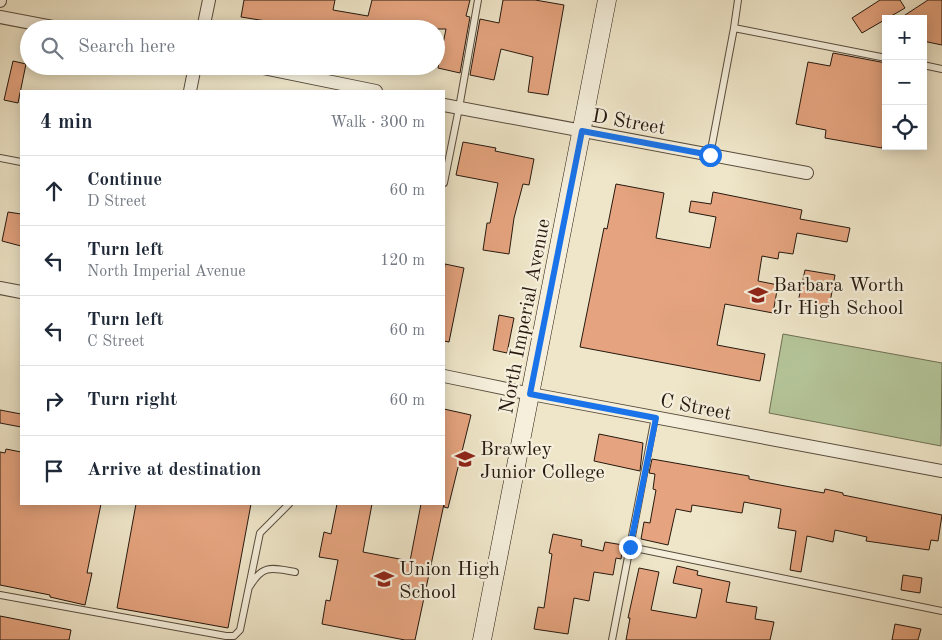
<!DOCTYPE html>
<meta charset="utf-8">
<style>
:root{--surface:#fff;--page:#f6f6f7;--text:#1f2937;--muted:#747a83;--line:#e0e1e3}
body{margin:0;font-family:"Old Standard TT",serif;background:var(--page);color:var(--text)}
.controls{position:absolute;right:15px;top:15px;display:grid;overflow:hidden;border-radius:0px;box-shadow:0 2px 12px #0003}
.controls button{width:45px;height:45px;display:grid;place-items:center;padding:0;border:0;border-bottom:1px solid var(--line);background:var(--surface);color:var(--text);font:25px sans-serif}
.stop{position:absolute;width:15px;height:15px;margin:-11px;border:4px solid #1a73e8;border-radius:50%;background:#fff}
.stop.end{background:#1a73e8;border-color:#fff;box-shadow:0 1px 5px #0008}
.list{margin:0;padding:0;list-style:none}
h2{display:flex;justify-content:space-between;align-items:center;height:65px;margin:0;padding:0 20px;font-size:21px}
h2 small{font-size:16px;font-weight:400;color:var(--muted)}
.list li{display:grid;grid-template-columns:32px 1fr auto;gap:15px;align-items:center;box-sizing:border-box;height:70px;padding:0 20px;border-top:1px solid var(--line)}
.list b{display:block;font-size:19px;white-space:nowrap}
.list p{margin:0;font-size:16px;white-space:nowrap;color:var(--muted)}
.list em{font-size:16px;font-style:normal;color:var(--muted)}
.icon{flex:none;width:28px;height:28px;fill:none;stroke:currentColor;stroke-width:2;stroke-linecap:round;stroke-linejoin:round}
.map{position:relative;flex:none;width:942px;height:640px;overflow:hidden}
.search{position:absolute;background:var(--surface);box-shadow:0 2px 12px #0003;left:20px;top:20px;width:425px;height:55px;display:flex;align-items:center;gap:12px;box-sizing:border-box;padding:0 18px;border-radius:28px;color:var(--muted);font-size:19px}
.panel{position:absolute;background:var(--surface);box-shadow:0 2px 12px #0003;left:20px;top:90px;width:425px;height:415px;border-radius:0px}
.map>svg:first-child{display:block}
.green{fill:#b5c69a;stroke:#6e6f54}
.building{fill:#e5a47f;stroke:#26180f}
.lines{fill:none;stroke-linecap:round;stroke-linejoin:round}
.lane-casing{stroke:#584c3e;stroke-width:8}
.street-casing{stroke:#584c3e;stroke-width:14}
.secondary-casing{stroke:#26180f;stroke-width:19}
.lane{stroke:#f5efdc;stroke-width:6}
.street{stroke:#f5efdc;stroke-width:12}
.secondary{stroke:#f5efdc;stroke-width:18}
.route{stroke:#1a73e8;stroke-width:6}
.labels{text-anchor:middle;stroke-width:4.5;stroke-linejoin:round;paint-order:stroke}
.street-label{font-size:20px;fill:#26180f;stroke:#f5efdc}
.poi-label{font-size:20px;fill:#26180f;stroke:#f5efdc;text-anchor:start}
</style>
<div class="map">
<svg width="942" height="640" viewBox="0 0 942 640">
<rect width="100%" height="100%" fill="#efe6c9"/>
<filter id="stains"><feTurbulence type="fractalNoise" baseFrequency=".004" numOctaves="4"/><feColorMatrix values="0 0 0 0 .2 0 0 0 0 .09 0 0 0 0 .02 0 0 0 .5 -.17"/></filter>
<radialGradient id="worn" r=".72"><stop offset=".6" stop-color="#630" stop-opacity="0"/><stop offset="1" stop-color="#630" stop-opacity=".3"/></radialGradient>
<path class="green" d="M783 334 942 363 941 446 769 413Z"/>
<path class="building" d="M244 0H335L333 10 368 16 372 0H470L466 16 470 17 460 73 438 68 446 29H271L272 22 241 17Z
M503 0H535L564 5 548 95 528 92 533 57 501 49 494 80 470 75 480 19 499 23Z
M880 0H900L905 8 862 33 852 18Z
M928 0H942V45L923 41V19H899Z
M833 53 886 63V141H883L882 148 825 138 826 130 796 124 808 62 830 66Z
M13 61 26 64 18 103 4 100Z
M463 142 496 148 495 151 534 159 529 185 523 184 514 218 509 254 483 250 487 223H490L498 183 456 175Z
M616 184 664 193 656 238 710 248 716 217 689 212 691 201 711 204 713 192 802 210 800 219 850 228 847 242 797 233 793 254 779 252 778 259 762 256 758 281 778 285 773 313 725 304 717 345 765 354 760 381 580 347 604 228 607 229Z
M8 212 21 214V246L2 241Z
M445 264 464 268 449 342 444 341V273Z
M805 270 835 275 829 308 798 302Z
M499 315 514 318 507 353 493 350Z
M444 409 471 415 448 508 444 507Z
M0 410 21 414V427L0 423Z
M599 434 643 443 640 471 594 461Z
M6 449 21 452V504H101L87 573H92L85 605 50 597V595L0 585V452L5 453Z
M652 459 749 476V479L785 486 824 493 825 489 843 493V495L942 515 938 541 931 540 929 550 866 541 867 537 835 530 833 542 807 536 801 572 790 570 796 531 778 528 781 509 744 502 742 513 692 505 691 512 676 509 668 545 641 539 644 522 650 523 656 490 653 489 655 474 649 473Z
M136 504H251L228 628 117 608Z
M337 504H372L363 552 410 561 421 504H444L415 640H405L322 624 326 600 330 601 338 560 319 557 324 532 331 534Z
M553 534 582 540 581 546 603 551 605 542 623 545 621 559 616 558 613 575 594 572 589 601 574 598 568 634 534 629 538 607 544 608 552 554 549 553Z
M677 566 698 571 697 575 730 582 726 602 757 607 755 619 774 622 770 640H626L630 618H628L639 568 659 572 651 610 696 618 702 589 673 583Z
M903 575 922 578 920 593 901 590Z
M0 616 71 630 69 640H0Z
M895 624 921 629 918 640H892Z"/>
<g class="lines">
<defs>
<path id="lane" d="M734 28 738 0
M923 65 942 69
M710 155 734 28 886 58
M0 158 21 162
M444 183 459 108 478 0
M630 547 942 611
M250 586C263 564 272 568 295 572
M0 595 226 636H234L240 630 260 533 289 504
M612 640 655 417"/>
<path id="street" d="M0 1V0
M0 17 63 29
M203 29 209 0
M253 66 376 91
M190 91 195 66
M444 105 807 173
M0 288 21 292
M444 376 531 394 942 471"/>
<path id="secondary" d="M482 640 607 0"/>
</defs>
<use href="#lane" class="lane-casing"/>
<use href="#street" class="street-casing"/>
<use href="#secondary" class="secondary-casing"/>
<use href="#lane" class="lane"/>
<use href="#street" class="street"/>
<use href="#secondary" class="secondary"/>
</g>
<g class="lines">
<path class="route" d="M630 547 656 418 530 394 582 131 710 155"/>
</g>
<defs>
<symbol id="school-bare" viewBox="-9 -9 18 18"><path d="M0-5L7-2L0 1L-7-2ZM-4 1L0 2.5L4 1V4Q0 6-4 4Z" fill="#8f2418" stroke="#f5efdc" stroke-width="2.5" paint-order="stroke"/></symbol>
</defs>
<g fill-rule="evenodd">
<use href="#school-bare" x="744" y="281" width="28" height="28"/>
<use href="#school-bare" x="451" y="445" width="28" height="28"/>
<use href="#school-bare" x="370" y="565" width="28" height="28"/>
</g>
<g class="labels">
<g class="street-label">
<text transform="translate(629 121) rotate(10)" y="7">D Street</text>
<text transform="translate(524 316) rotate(-79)" y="7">North Imperial Avenue</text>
<text transform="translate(696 406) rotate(11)" y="7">C Street</text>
</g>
<g class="poi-label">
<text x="773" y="291">Barbara Worth<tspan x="773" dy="23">Jr High School</tspan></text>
<text x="480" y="455">Brawley<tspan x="480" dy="23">Junior College</tspan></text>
<text x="399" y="575">Union High<tspan x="399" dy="23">School</tspan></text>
</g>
</g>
<rect width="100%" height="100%" filter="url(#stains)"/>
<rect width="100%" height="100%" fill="url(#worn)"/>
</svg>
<div class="controls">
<button>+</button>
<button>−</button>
<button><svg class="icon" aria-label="locate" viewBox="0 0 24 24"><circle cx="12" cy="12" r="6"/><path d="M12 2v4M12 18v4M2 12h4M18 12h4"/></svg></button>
</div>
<div class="stop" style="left:710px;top:155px"></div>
<div class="stop end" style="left:630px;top:547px"></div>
<div class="search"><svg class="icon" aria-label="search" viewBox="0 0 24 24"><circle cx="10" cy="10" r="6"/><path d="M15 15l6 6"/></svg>Search here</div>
<section class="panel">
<h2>4 min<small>Walk · 300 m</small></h2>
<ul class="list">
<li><svg class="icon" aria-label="ahead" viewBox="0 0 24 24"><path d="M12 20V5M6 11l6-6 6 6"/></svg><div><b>Continue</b><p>D Street</p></div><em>60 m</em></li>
<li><svg class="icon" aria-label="left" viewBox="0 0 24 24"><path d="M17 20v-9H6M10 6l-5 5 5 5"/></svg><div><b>Turn left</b><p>North Imperial Avenue</p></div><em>120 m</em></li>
<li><svg class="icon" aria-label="left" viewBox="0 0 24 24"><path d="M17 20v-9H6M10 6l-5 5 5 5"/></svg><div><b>Turn left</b><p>C Street</p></div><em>60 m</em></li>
<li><svg class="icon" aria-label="right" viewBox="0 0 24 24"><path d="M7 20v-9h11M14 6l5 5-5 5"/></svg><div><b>Turn right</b></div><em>60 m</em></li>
<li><svg class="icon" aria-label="arrive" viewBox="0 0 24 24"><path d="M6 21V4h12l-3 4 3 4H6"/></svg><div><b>Arrive at destination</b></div></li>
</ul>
</section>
</div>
